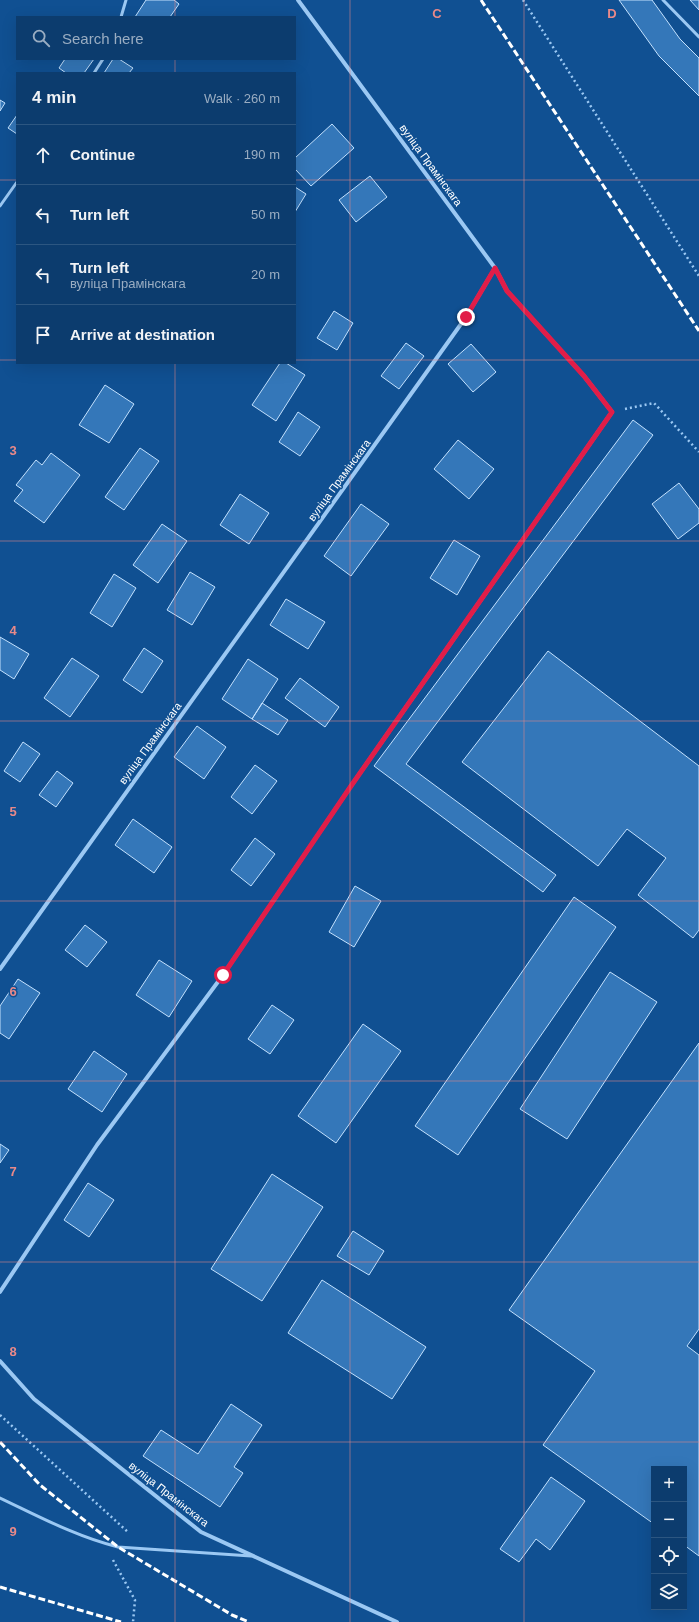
<!DOCTYPE html>
<meta charset="utf-8">
<style>
:root{--surface:#0c3c6e;--page:#154373;--text:#f1f3f6;--muted:#9aadc2;--line:#2c5681}
body{margin:0;font-family:Helvetica,sans-serif;background:var(--page);color:var(--text)}
.controls{position:absolute;right:12px;bottom:12px;display:grid;overflow:hidden;border-radius:0px;box-shadow:0 4px 16px #0002}
.controls button{width:36px;height:36px;display:grid;place-items:center;padding:0;border:0;border-bottom:1px solid var(--line);background:var(--surface);color:var(--text);font:20px sans-serif}
.stop{position:absolute;width:12px;height:12px;margin:-9px;border:3px solid #e11d48;border-radius:50%;background:#fff}
.stop.end{background:#e11d48;border-color:#fff;box-shadow:0 1px 4px #0008}
.list{margin:0;padding:0;list-style:none}
h2{display:flex;justify-content:space-between;align-items:center;height:52px;margin:0;padding:0 16px;font-size:17px}
h2 small{font-size:13px;font-weight:400;color:var(--muted)}
.list li{display:grid;grid-template-columns:26px 1fr auto;gap:12px;align-items:center;box-sizing:border-box;height:60px;padding:0 16px;border-top:1px solid var(--line)}
.list b{display:block;font-size:15px;white-space:nowrap}
.list p{margin:0;font-size:13px;white-space:nowrap;color:var(--muted)}
.list em{font-size:13px;font-style:normal;color:var(--muted)}
.icon{flex:none;width:22px;height:22px;fill:none;stroke:currentColor;stroke-width:2;stroke-linecap:round;stroke-linejoin:round}
.map{position:relative;flex:none;width:699px;height:1622px;overflow:hidden}
.search{position:absolute;background:var(--surface);box-shadow:0 4px 16px #0002;left:16px;top:16px;width:280px;height:44px;display:flex;align-items:center;gap:10px;box-sizing:border-box;padding:0 14px;border-radius:0px;color:var(--muted);font-size:15px}
.panel{position:absolute;background:var(--surface);box-shadow:0 4px 16px #0002;left:16px;top:72px;width:280px;height:292px;border-radius:0px}
.map>svg:first-child{display:block}
.building{fill:#3477b9;stroke:#c3e1fe}
.lines{fill:none;stroke-linecap:round;stroke-linejoin:round}
.path{stroke:#9bc8f3;stroke-width:2.5;stroke-dasharray:2 3;stroke-linecap:butt}
.service{stroke:#9bc8f3;stroke-width:3}
.minor{stroke:#9bc8f3;stroke-width:4}
.rail{stroke:#fff;stroke-width:3;stroke-dasharray:7 3;stroke-linecap:butt}
.route{stroke:#e11d48;stroke-width:5}
.grid{fill:none;stroke:#e88989;stroke-width:1;stroke-opacity:0.55}
.labels{text-anchor:middle;stroke-width:3;stroke-linejoin:round;paint-order:stroke}
.street-label{font-size:11px;fill:#fff;stroke:#105092}
.grid-label{font-size:13px;text-anchor:middle;font-weight:bold;fill:#e88989;stroke:#105092;stroke-width:3;stroke-linejoin:round;paint-order:stroke}
</style>
<div class="map">
<svg width="699" height="1622" viewBox="0 0 699 1622">
<rect width="100%" height="100%" fill="#105092"/>
<path class="building" d="M146 0H174L179 4 170 17H135Z
M619 0H652L680 39 699 58V96L659 56Z
M690 0H699V10Z
M65 59H94L84 73H66L59 68Z
M113 59H119L133 68 129 73H104Z
M0 100 5 103 0 111Z
M17 115V134L8 128Z
M332 124 354 148 311 186 295 169V158Z
M370 176 387 197 356 222 339 200Z
M295 187 306 194 295 212Z
M334 311 353 323 337 350 317 338Z
M406 343 424 356 399 389 381 376Z
M471 344 496 372 473 392 448 364Z
M280 363H286L305 375 276 421 252 405Z
M105 385 134 404 109 443 79 425Z
M298 412 320 427 300 456 279 442Z
M633 420 653 435 406 764 556 875 543 892 374 766Z
M458 440 494 469 469 499 434 469Z
M140 448 159 461 124 510 105 497Z
M51 453 80 475 44 523 14 501 23 490 16 485 36 460 42 465Z
M679 483 699 509V523L678 539 652 504Z
M240 494 269 513 249 544 220 525Z
M361 504 389 524 351 576 324 556Z
M162 524 187 541 158 583 133 565Z
M454 540 480 556 457 595 430 578Z
M190 572 215 587 192 625 167 610Z
M114 574 136 588 112 627 90 613Z
M286 599 325 622 308 649 270 625Z
M0 637 29 654 14 679 0 670Z
M144 648 163 661 142 693 123 680Z
M548 651 699 766V930L693 938 638 895 666 858 627 829 598 866 462 762Z
M72 658 99 676 70 717 44 698Z
M248 659 278 679 252 719 222 699Z
M300 678 339 707 325 727 285 698Z
M262 703 288 720 278 735 252 719Z
M197 726 226 747 204 779 174 757Z
M23 742 40 754 20 782 4 771Z
M255 765 277 781 252 814 231 797Z
M57 771 73 783 56 807 39 795Z
M133 819 172 847 154 873 115 845Z
M255 838 275 854 251 886 231 870Z
M355 886 381 901 354 947 329 932Z
M574 897 616 927 458 1155 415 1126Z
M85 925 107 942 87 967 65 950Z
M159 960 192 981 169 1017 136 995Z
M610 972 657 1002 567 1139 520 1109Z
M18 979 40 993 9 1039 0 1033V1006Z
M272 1005 294 1020 270 1054 248 1039Z
M363 1024 401 1051 336 1143 298 1116Z
M699 1043V1329L687 1346 699 1355V1556L684 1545V1469H654V1524L543 1445 595 1371 509 1310Z
M94 1051 127 1074 102 1112 68 1089Z
M0 1144 9 1150 0 1163Z
M272 1174 323 1207 262 1301 211 1269Z
M88 1183 114 1200 89 1237 64 1220Z
M353 1231 384 1251 369 1275 337 1256Z
M322 1280 426 1347 392 1399 288 1333Z
M231 1404 262 1425 234 1467 243 1473 220 1507 143 1456 161 1430 198 1454Z
M551 1477 585 1501 550 1550 536 1539 519 1562 500 1549Z"/>
<g class="lines">
<path class="path" d="M523 0 699 276
M625 409 654 403 699 452
M0 1415 129 1533
M113 1560 135 1600 133 1622"/>
<path class="service" d="M663 0 699 37
M121 17 126 0
M94 73 103 59
M0 206 17 182
M0 1498C38 1516 77 1537 118 1547L251 1556"/>
<path class="minor" d="M0 969 466 317 495 268 298 0
M0 1292 97 1145 223 975 351 786 612 412 584 376 507 291 495 268
M0 1361 34 1399 201 1532 397 1622"/>
<path class="rail" d="M481 0 699 331
M0 1442 40 1485 118 1547 232 1615 249 1622
M0 1587 121 1622"/>
</g>
<g class="lines">
<path class="route" d="M223 975 351 786 612 412 584 376 507 291 495 268 466 317"/>
</g>
<path class="grid" d="M175 0V17M350 0V1622M524 0V1622M175 59V73M0 180H17M295 180H699M0 360H17M295 360H699M175 363V1622M0 541H699M0 721H699M0 901H699M0 1081H699M0 1262H699M0 1442H699"/>
<g class="labels">
<g class="street-label">
<text transform="translate(431 165) rotate(54)" y="4">вуліца Прамінскага</text>
<text transform="translate(339 480) rotate(-54)" y="4">вуліца Прамінскага</text>
<text transform="translate(150 743) rotate(-54)" y="4">вуліца Прамінскага</text>
<text transform="translate(169 1494) rotate(38)" y="4">вуліца Прамінскага</text>
</g>
</g>
<g class="grid-label">
<text x="437" y="18">C</text>
<text x="612" y="18">D</text>
<text x="13" y="455">3</text>
<text x="13" y="635">4</text>
<text x="13" y="816">5</text>
<text x="13" y="996">6</text>
<text x="13" y="1176">7</text>
<text x="13" y="1356">8</text>
<text x="13" y="1536">9</text>
</g>
</svg>
<div class="controls">
<button>+</button>
<button>−</button>
<button><svg class="icon" aria-label="locate" viewBox="0 0 24 24"><circle cx="12" cy="12" r="6"/><path d="M12 2v4M12 18v4M2 12h4M18 12h4"/></svg></button>
<button><svg class="icon" aria-label="layers" viewBox="0 0 24 24"><path d="M12 4l9 5-9 5-9-5zM3 14l9 5 9-5"/></svg></button>
</div>
<div class="stop" style="left:223px;top:975px"></div>
<div class="stop end" style="left:466px;top:317px"></div>
<div class="search"><svg class="icon" aria-label="search" viewBox="0 0 24 24"><circle cx="10" cy="10" r="6"/><path d="M15 15l6 6"/></svg>Search here</div>
<section class="panel">
<h2>4 min<small>Walk · 260 m</small></h2>
<ul class="list">
<li><svg class="icon" aria-label="ahead" viewBox="0 0 24 24"><path d="M12 20V5M6 11l6-6 6 6"/></svg><div><b>Continue</b></div><em>190 m</em></li>
<li><svg class="icon" aria-label="left" viewBox="0 0 24 24"><path d="M17 20v-9H6M10 6l-5 5 5 5"/></svg><div><b>Turn left</b></div><em>50 m</em></li>
<li><svg class="icon" aria-label="left" viewBox="0 0 24 24"><path d="M17 20v-9H6M10 6l-5 5 5 5"/></svg><div><b>Turn left</b><p>вуліца Прамінскага</p></div><em>20 m</em></li>
<li><svg class="icon" aria-label="arrive" viewBox="0 0 24 24"><path d="M6 21V4h12l-3 4 3 4H6"/></svg><div><b>Arrive at destination</b></div></li>
</ul>
</section>
</div>
